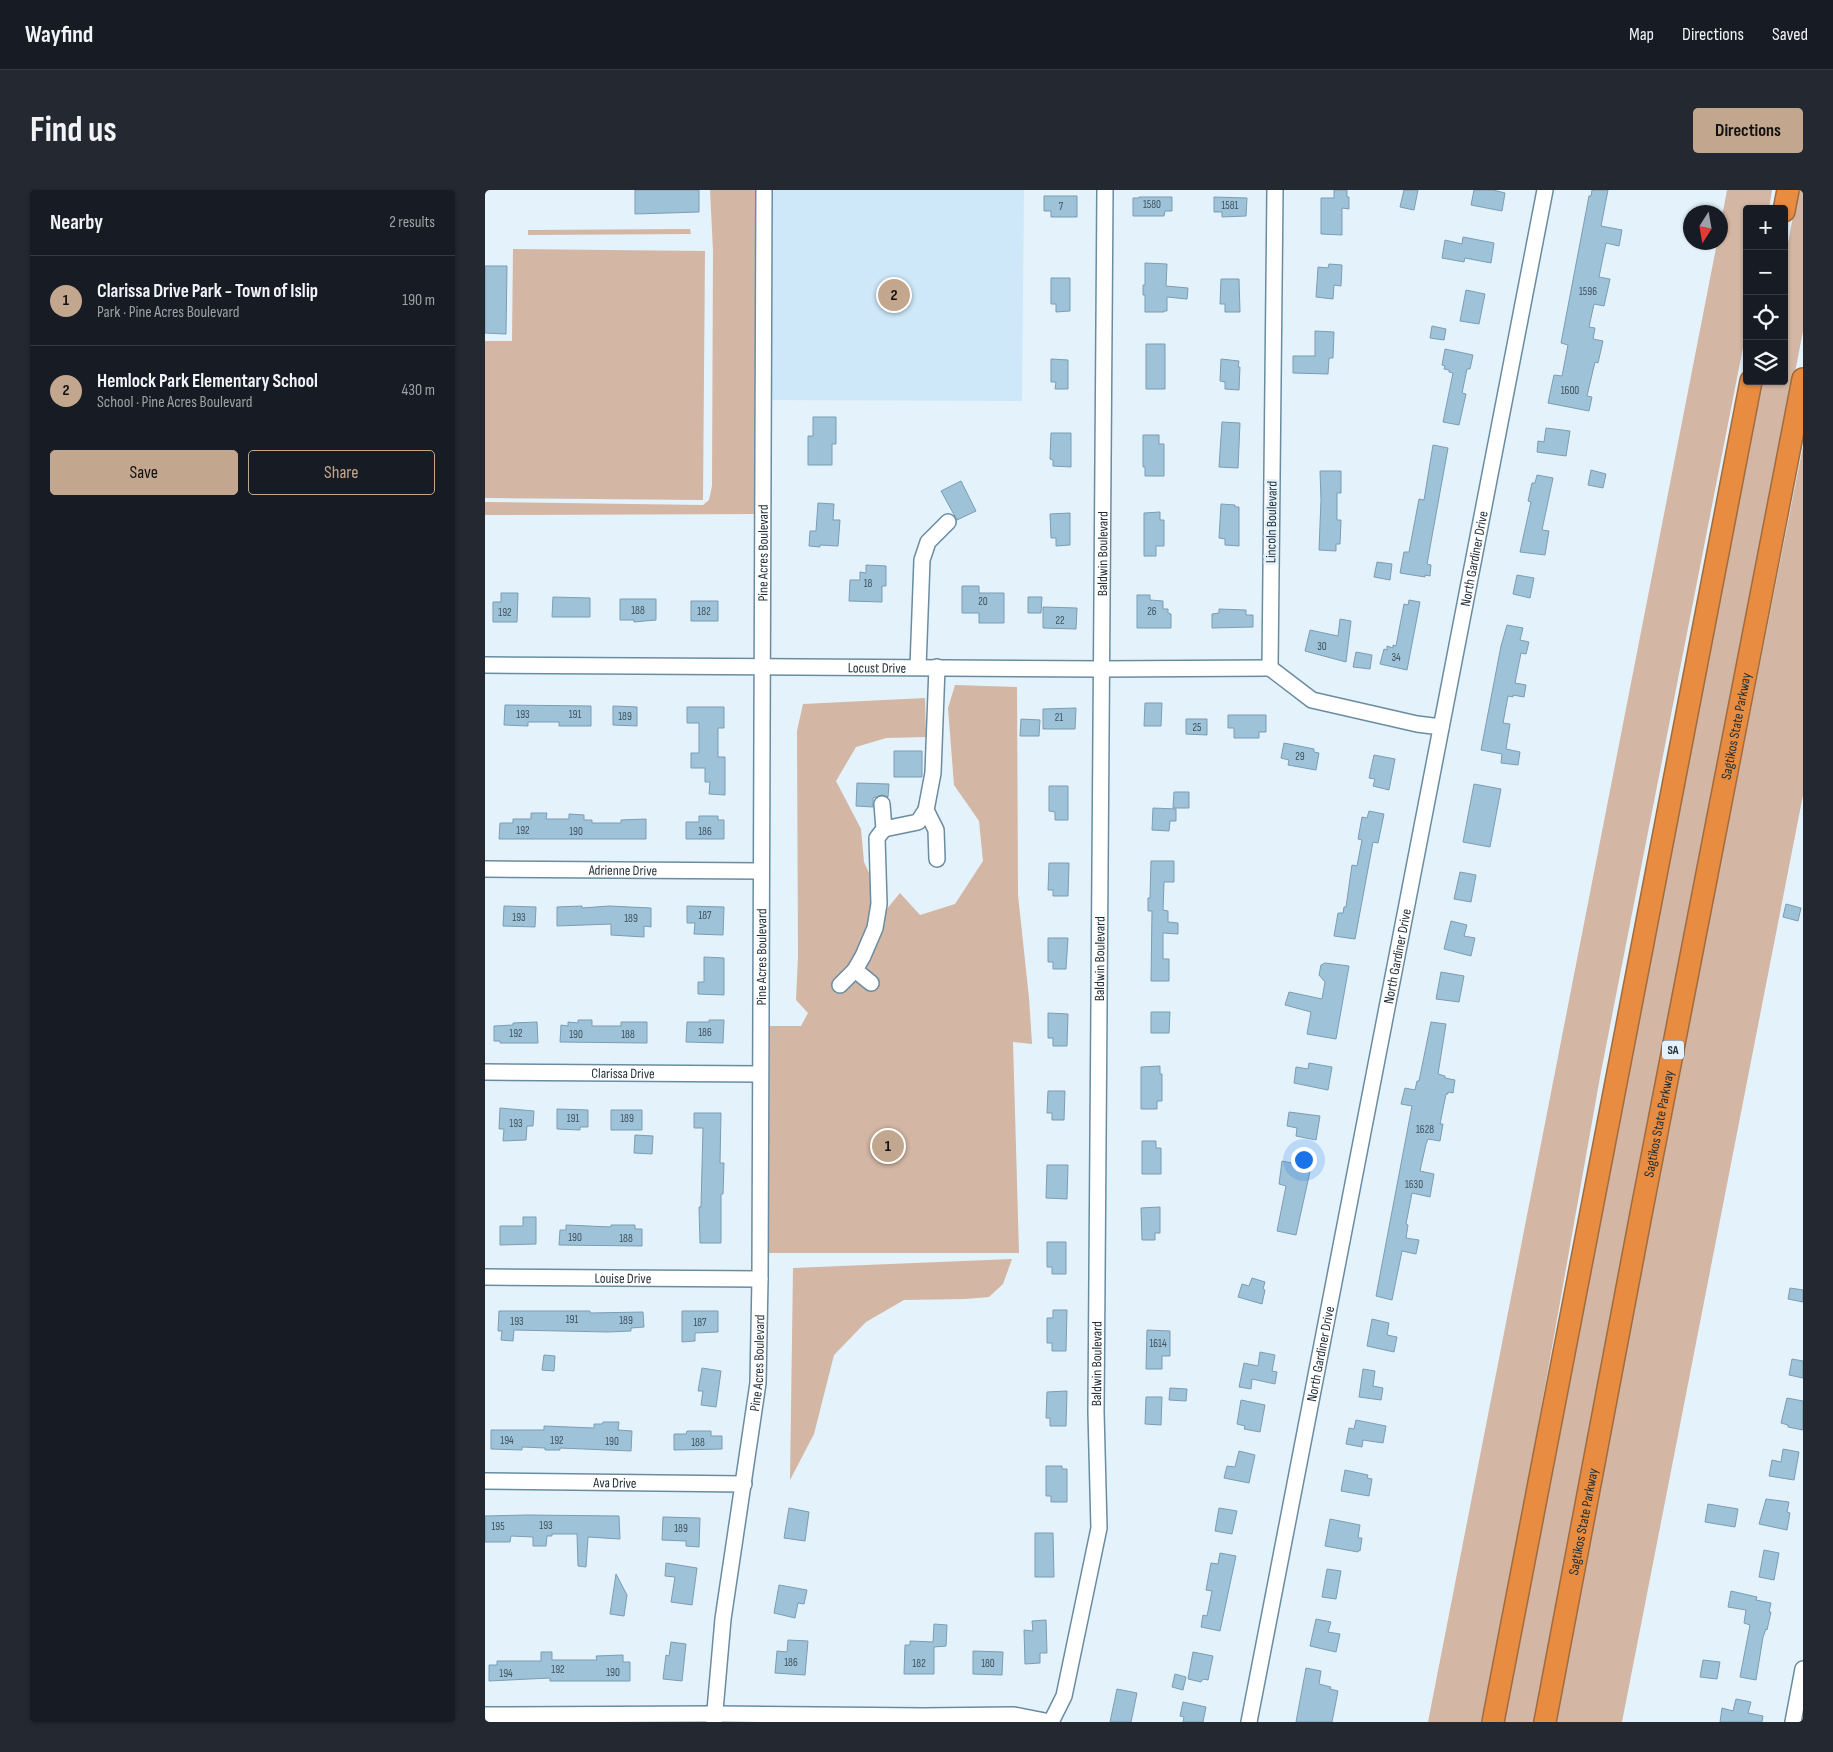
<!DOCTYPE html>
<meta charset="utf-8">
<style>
:root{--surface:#171b24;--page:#242831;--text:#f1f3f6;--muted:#9ea1a6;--line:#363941;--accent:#c2a78e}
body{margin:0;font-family:"Sofia Sans Condensed",sans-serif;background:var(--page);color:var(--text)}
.controls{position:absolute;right:15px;top:15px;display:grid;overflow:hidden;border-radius:5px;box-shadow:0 1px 4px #0004}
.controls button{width:45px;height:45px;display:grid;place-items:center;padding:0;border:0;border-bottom:1px solid var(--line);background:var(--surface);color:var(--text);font:25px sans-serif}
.compass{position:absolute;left:1198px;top:15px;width:45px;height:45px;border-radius:50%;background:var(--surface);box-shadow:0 1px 4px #0004;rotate:191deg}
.you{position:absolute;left:818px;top:969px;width:18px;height:18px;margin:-12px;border:4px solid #fff;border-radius:50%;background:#1a73e8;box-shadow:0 0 0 8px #1a73e833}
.badge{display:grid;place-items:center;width:32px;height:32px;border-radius:50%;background:var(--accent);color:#111;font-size:16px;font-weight:700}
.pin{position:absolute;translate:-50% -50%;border:2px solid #fff;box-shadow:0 1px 5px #0006}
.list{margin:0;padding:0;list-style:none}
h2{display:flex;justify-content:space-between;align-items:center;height:65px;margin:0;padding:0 20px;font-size:21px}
h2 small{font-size:16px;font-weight:400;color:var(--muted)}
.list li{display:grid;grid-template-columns:32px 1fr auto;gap:15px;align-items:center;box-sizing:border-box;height:90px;padding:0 20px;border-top:1px solid var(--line)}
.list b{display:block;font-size:19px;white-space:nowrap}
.list p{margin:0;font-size:16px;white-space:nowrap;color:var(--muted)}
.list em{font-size:16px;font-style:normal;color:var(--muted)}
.actions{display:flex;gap:10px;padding:15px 20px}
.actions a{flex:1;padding:11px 0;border:1px solid var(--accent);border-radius:5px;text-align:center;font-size:18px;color:var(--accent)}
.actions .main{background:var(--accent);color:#111}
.icon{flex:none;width:28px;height:28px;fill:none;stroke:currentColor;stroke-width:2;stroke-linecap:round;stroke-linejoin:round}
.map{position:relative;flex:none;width:1318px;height:1532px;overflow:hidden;border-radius:5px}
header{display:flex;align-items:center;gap:30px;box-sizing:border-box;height:70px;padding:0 25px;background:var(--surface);border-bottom:1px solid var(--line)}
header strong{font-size:24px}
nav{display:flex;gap:28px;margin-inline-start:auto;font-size:18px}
.intro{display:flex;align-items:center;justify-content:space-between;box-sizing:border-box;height:120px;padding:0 30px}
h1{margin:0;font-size:35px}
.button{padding:12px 22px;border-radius:5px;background:var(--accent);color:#111;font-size:18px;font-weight:700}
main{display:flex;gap:30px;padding:0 30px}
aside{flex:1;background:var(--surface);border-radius:5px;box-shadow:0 1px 4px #0004}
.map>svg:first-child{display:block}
.built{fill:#cee8f9}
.green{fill:#d3b6a3}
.building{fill:#9ec2d8;stroke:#7b9db3}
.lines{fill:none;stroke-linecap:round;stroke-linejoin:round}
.minor-casing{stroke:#6a8ca1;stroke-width:18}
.highway-casing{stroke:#a16b3d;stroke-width:24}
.minor{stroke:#fff;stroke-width:15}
.highway{stroke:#e78c41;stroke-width:21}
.labels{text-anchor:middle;stroke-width:5;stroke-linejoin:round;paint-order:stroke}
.number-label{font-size:11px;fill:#3f525e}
.shield{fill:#e4f2fb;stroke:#5a6871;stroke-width:1}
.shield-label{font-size:12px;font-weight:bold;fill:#1f2d36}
.street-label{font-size:14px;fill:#1f2d36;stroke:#e4f2fb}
</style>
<header>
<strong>Wayfind</strong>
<nav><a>Map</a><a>Directions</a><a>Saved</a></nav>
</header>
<div class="intro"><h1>Find us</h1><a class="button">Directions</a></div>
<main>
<aside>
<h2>Nearby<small>2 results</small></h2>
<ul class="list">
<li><span class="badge">1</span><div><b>Clarissa Drive Park - Town of Islip</b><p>Park · Pine Acres Boulevard</p></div><em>190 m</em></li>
<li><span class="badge">2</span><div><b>Hemlock Park Elementary School</b><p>School · Pine Acres Boulevard</p></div><em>430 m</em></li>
</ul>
<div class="actions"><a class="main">Save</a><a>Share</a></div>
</aside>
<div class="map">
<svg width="1318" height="1532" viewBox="0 0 1318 1532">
<rect width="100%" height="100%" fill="#e4f2fb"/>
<path class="built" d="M280 0H539L537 211 279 210Z"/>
<path class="green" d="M225 0H280L278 324 0 325V312L218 315 224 310 227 296 228 61Z
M1242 0H1287L1284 19H1262V137L1115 887 1047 1270 1002 1506 996 1532H943L1232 53 1236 52V32Z
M1313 0H1318V141L1106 1232 1050 1532H1017L1076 1238 1277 191H1299V74Z
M205 39 206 44 43 45V40Z
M28 59 220 61 218 310 0 308V151H27Z
M1318 256V605L1137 1532H1070L1163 1040Z
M470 495 532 497 533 705 544 808 547 854 528 852 534 1063H275V836H316L323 823 311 810 313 767 312 541 318 514 440 508 441 547 401 548 371 557 351 591 376 639 379 672 401 720 415 703 435 725 470 714 498 671 494 631 469 595 463 518Z
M527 1069 518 1094 504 1107 480 1109 419 1110 381 1132 349 1165 329 1244 305 1290 308 1078Z"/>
<path class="building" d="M150 0H214V22L150 24Z
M849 0H862V7H864V19L857 18V45L836 44V8H849Z
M919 0H933L929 20 915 17Z
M989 0H1008L1020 3 1017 21 986 15Z
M1107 0H1123L1116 36 1137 40 1134 56 1121 53 1114 87 1125 89 1119 116 1109 114 1104 137 1110 138 1108 149 1118 151 1113 173 1110 172 1102 206 1107 207 1104 221 1063 213 1069 185 1077 186 1083 155 1076 153 1104 6H1106Z
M559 6H592V27H566V21H559Z
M654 7H687V21H680L679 26H648V8H654Z
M729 7 762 8 761 26 737 27V22H729Z
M978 47 1009 53 1006 73 980 68 979 72 957 68 960 50 977 54Z
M660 73 682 74 681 96 703 98 702 109 682 107V121H679V122H660V105H658V95H660Z
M844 74 857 75 856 96 849 95 848 109 831 107 833 77 843 78Z
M0 76H22L21 144 0 143Z
M566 88H585V121L571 122V114H566Z
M736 89H754L755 122H740V114H735Z
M981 100 1000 104 994 134 975 131Z
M947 136 961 139 959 150 945 148Z
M830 141 849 142 848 168H844L843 184 808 183V166H830Z
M661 154H680V199H661Z
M960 159 988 165 985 179H982L977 203 981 204 974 235 958 232 968 183 964 182V180L959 179 960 176 957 175Z
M566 169 583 170V199H570L571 192H566Z
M736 169 754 171 753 177H755L754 200 740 199V192L735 191Z
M328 227H351V254H347V275H323V246H328Z
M737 232 755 233 753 278 734 277Z
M1061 238 1085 241 1081 266 1052 262 1053 251 1059 252Z
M566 243H586V277L568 276V270L565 269Z
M658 245H674V254H679V286H660V277H658Z
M948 255 963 258 942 374 946 375 945 386 940 385V387L915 383 919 362H924L934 309 939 310Z
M1106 280 1121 284 1118 298 1103 295Z
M835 281H856V303H852V330H856L855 354H851V361L834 360 836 310Z
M1052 285 1068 288 1057 340 1064 341 1060 365 1035 362 1046 312 1043 311 1047 293H1050Z
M476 291 491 321 472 330 456 301Z
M333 313 349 314 348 330H355L353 356 335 355V357L324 356 325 341H331Z
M736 314 750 315V317H754V356L740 355V349L734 348Z
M675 322V330H679V356H671V366H659V323Z
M585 323V355L571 356V348H566L565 324Z
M892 372 907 374 905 390 889 387Z
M381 375 401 376V396H397V412L364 411 365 390H375V382L381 383Z
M1032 385 1049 388 1045 408 1028 404Z
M477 396H494V403H519V433H494V423H477Z
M16 403H33L32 432H8V412H16Z
M652 405H665V410L678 411V419H683V423L686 424V438H652Z
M68 407 105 408V427H67Z
M543 407H557L556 423H543Z
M135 409H171V430L149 432V430H135Z
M924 410 935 412 922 480 895 474 899 459 902 460V456L908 458V455L911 456 919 414 923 415Z
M206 411H233V431H206Z
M558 417 592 418 591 439 558 438Z
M734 419 761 420V425H768V437L727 438V424L734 423Z
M855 429 866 431 861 472 820 461 825 440 853 446Z
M1022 435 1038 438 1035 450 1044 452 1041 464 1036 463 1030 493 1041 495 1039 507 1028 505V507L1023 506 1018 533 1025 534 1021 559 1035 562 1033 575 1016 573 1017 564 996 560 1016 456Z
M871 462 887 465 885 479 868 477Z
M660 513H677L676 536H659Z
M20 515 106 516V536H74V532H43V536L19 535Z
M128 516 152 517V536L128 535Z
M202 517H239V538H233V567H240V605L224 604 225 592H220V578H206V563H214V533H202Z
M591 518 590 539H558V519Z
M743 525H781V542H774V548H749V538H743Z
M536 529 555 530 554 546H535Z
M701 529H722V545L701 544Z
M799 553 829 559V562L834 563 831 580 803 575 804 570 796 568Z
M409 561H437V587H409Z
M889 565 910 569 904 600 888 596 890 589 884 588Z
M372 593 404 594 403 607 397 605 388 608V617L371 616Z
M989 594 1016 599 1005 657 978 652Z
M564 596H583V630H570V622L564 621Z
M689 602H704V618H688Z
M668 618 691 619V631H685L684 641 667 640Z
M884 621 899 624 893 653 888 652 870 749 849 746 853 723H858L859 717H861L867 675 872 676 877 650 873 649 877 627 882 628Z
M46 623H62L61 629H84V624L99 625V630H107V633H136V630L161 629V649H14L15 633H28V629H46Z
M214 626H233V630H239V649H201V632H214Z
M666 671H689V692H679L678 720 683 721V732L693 733V744L678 743V769H684V791H666L667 721H663V708H665Z
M564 673H584L583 706H568V700H563Z
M975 682 991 685 986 712 969 709Z
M1301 714 1316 718 1313 731 1298 727Z
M19 716 51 717 50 737 18 736Z
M97 716V718L124 716 166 718V737L159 736V747L126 745V734L72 736V717Z
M202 716 239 717 238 745 209 744 210 733H202Z
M966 731 982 735 979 746 990 748 986 766 959 759Z
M563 748H583L581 779H568V772H563Z
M219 767 239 768V805L213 804V792H219Z
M840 773 864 776 851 849 822 844 826 822 800 815 804 802 837 809 840 792 834 785 836 775Z
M956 782 979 786 974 812 951 809Z
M666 822H685L684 843H666Z
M563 823 583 824 582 856H568V848H563Z
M93 830H107V836H136V832H162V853L75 852 76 835 83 836V832L93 833Z
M224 830H239L238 853 201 852 202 832H224Z
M52 832 53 853H15V851H9V836L28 835V833Z
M946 832 961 834 953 884 960 886V888L970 890 968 903 963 902V904H961L955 934H958L955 951 943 949 941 954 935 981 949 984 945 1007 927 1003 921 1034 923 1035 921 1048 934 1050 931 1064 917 1061 907 1110 891 1106 927 916 916 914 920 898 930 900 932 891H934Z
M824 873 847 877 843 900 809 893 811 877 823 879Z
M675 876V884H677V911H672V919H656V877Z
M563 901H580L579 930H567V923H562Z
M15 918 49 921 48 936H42L41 950 18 951 19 939H14Z
M72 919 103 920V937H95V940L72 939Z
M126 920H157V940H126Z
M804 922 835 926 831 950 811 946 812 938 802 936Z
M209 923H236L235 973H239L238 1004H236V1053H215L214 1017H216L218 938H209Z
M150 945 168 946 167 964 149 963Z
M657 951H671V958H676V984H657Z
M797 971 826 977 811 1045 792 1041 801 996 794 994Z
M562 975H583L582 1009 561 1008Z
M675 1017V1043H670V1050H657L656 1018Z
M38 1027H51V1054L15 1055V1036H38Z
M81 1035 126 1037V1035H150V1039H157V1056L74 1055 75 1040H81Z
M562 1052H581V1084H567V1077H562Z
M767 1088 780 1092 778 1099 780 1100 777 1114 753 1107 757 1094 764 1096Z
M1305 1098 1318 1100V1112L1303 1109Z
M568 1120H582L581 1161H567V1153H562V1128H568Z
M14 1121H105V1123L158 1122 159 1137 146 1138V1141L123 1142 29 1140 28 1151 16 1150 17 1141H13Z
M197 1121H233V1142L210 1143V1151L197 1152Z
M887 1129 904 1133 902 1145 912 1147 909 1162 882 1156Z
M662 1140 685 1141V1166H677V1179H661Z
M775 1162 790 1165 787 1181 792 1182 790 1194 767 1189 766 1199 754 1197 759 1173 773 1176Z
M59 1165 70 1166 69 1181 57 1180Z
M1307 1169 1318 1171V1188L1304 1185Z
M217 1178 236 1181 231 1217 216 1215 218 1201H213Z
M878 1179 890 1181 888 1196 898 1198 896 1210 874 1207Z
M685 1198 702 1199 701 1211 684 1210Z
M582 1201 581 1236H565V1228H561L562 1202Z
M661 1207H677L676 1235 660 1234Z
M1302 1208 1318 1211V1240L1303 1237V1235L1296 1233Z
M756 1210 780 1215 775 1242 759 1239 760 1236 752 1234Z
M871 1230 901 1236 898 1253 878 1250 877 1257 861 1254 864 1238 869 1239Z
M118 1232H134L133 1240 147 1241 146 1261 75 1258V1260H60V1258L37 1257V1260L6 1259V1240H59V1236L109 1238V1234H117Z
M202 1241H226V1246H237V1259L189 1260V1244H201Z
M1298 1259 1314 1262 1309 1290 1284 1286 1287 1270 1296 1272Z
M754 1261 770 1265 764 1293 739 1288 742 1276 750 1277Z
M561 1276H577V1279H582V1312H566V1306H561Z
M860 1280 883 1285 882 1288 887 1289 884 1306 856 1301Z
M1281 1309 1304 1312 1302 1322 1305 1323 1302 1340 1274 1334Z
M1223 1314 1253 1319 1250 1337 1220 1332Z
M304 1318 324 1322 320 1351 299 1348Z
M734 1318 752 1321 747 1344 730 1341Z
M42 1325 134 1326 135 1349 103 1347 101 1377 93 1376 92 1344H67V1346H62L61 1356H48V1347L26 1346 25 1352H0V1326Z
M178 1327 215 1328 214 1357 201 1356V1351L177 1350Z
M845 1329 875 1335 873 1348H877L875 1361 874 1360 873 1362 840 1356Z
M550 1343H568L569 1387H550Z
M1279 1360 1294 1363 1289 1390 1274 1387Z
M735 1363 751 1366 735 1441 716 1437 718 1425 722 1426 727 1401 721 1400 726 1373 733 1374Z
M181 1373 212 1378 207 1415 186 1412 190 1387 180 1386Z
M842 1379 856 1381 851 1409 837 1407Z
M131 1384 142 1405 139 1426 125 1424Z
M294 1395 322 1400 319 1414 313 1413 310 1428 289 1423Z
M1246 1401 1272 1407 1271 1410 1286 1413 1284 1422H1286L1282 1440 1281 1439 1278 1447 1271 1490 1255 1487 1265 1435 1259 1433 1261 1420 1243 1417Z
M831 1429 846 1432 843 1442 855 1444 851 1462 825 1456Z
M561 1430 562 1463H555V1473L540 1474 539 1440 548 1441 547 1431Z
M449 1434 462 1435 461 1456 449 1457V1484H419L420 1455H425V1451L448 1452Z
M303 1450 323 1451 320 1485 290 1483 292 1461 302 1462Z
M186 1452 201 1454 197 1491 178 1489 181 1465 184 1466Z
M488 1461 518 1462 517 1485 488 1484Z
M56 1462H67V1470H112L111 1466 138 1465V1472H145V1491H65V1488L4 1491V1475H12V1471H56Z
M708 1462 728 1466 723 1490 718 1489 716 1492 703 1489Z
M1218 1470 1235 1472 1232 1489 1215 1487Z
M821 1478 836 1481 834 1494 846 1497 845 1499 853 1501 847 1532H811Z
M690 1484 701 1487 698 1500 687 1497Z
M632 1499 652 1503 646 1532H625Z
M1251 1509 1266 1512 1263 1523 1278 1526 1277 1532H1235L1237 1518 1248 1521Z
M698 1512 721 1517 718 1532H698L699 1527 695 1526Z"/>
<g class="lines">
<defs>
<g id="minor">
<path d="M790 0 785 478 827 510 932 534 956 537"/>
<path id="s1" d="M0 475 616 479 785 478"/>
<path d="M433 477 437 370 443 352 463 332"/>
<path d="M452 477 448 583 441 620 451 640 452 669"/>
<path d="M397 614 399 639 433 632 441 620"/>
<path id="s2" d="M0 679 276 681"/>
<path d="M386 793 370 780 378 766 390 738 394 714 392 648 399 639"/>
<path d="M355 795 370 780"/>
<path id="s3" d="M0 882 275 884"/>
<path id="s4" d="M0 1087 275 1089"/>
<path id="s5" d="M0 1291 259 1294"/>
<path d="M0 1525 229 1524 438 1526 529 1525 565 1532"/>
<path id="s6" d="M229 1532 238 1429 273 1193 275 1089 279 0"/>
<path id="s7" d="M566 1532 579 1506 614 1338 611 1222 620 0"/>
<path id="s8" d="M764 1532 1060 0"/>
<path d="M1308 1532 1318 1479"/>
</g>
<g id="highway">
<path d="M1299 21 1303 0"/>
<path d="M1008 1532 1266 191"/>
<path id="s9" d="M1060 1532 1156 1024 1318 189"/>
</g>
</defs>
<use href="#minor" class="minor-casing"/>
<use href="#highway" class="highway-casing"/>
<use href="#minor" class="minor"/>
<use href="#highway" class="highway"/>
</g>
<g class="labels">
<g class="number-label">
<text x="667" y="18">1580</text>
<text x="745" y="19">1581</text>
<text x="576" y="20">7</text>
<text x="1103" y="105">1596</text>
<text x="1085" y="204">1600</text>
<text x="383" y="397">18</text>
<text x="498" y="415">20</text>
<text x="153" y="424">188</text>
<text x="219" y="425">182</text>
<text x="667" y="425">26</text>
<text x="20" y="426">192</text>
<text x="575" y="434">22</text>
<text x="837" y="460">30</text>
<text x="911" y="471">34</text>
<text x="38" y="528">193</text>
<text x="90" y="528">191</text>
<text x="140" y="530">189</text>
<text x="574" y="531">21</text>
<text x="712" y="541">25</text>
<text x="815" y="570">29</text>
<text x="38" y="644">192</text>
<text x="91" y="645">190</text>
<text x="220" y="645">186</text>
<text x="220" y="729">187</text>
<text x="34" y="731">193</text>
<text x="146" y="732">189</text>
<text x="220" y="846">186</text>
<text x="31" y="847">192</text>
<text x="91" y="848">190</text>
<text x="143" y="848">188</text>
<text x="88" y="932">191</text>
<text x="142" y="932">189</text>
<text x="31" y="937">193</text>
<text x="940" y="943">1628</text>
<text x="929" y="998">1630</text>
<text x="90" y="1051">190</text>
<text x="141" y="1052">188</text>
<text x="87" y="1133">191</text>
<text x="141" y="1134">189</text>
<text x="32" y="1135">193</text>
<text x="215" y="1136">187</text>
<text x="673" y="1157">1614</text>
<text x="22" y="1254">194</text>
<text x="72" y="1254">192</text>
<text x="127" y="1255">190</text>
<text x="213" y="1256">188</text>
<text x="61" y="1339">193</text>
<text x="13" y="1340">195</text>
<text x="196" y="1342">189</text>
<text x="306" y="1476">186</text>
<text x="434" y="1477">182</text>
<text x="503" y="1477">180</text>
<text x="73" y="1483">192</text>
<text x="128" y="1486">190</text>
<text x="21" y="1487">194</text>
</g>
<rect class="shield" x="1177" y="850.5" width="22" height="19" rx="4"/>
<g class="shield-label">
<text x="1188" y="864">SA</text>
</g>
<g class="street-label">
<text transform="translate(786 332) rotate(-89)" y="5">Lincoln Boulevard</text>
<text dy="5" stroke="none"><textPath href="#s6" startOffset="1172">Pine Acres Boulevard</textPath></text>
<text dy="5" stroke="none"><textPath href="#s7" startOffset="1175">Baldwin Boulevard</textPath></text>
<text dy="5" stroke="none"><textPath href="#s8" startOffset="1185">North Gardiner Drive</textPath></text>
<text dy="5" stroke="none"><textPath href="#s1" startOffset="392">Locust Drive</textPath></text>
<text dy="5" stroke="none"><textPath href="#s9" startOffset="1014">Sagtikos State Parkway</textPath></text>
<text dy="5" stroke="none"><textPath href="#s2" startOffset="138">Adrienne Drive</textPath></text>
<text dy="5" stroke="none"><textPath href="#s8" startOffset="780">North Gardiner Drive</textPath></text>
<text dy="5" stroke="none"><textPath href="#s6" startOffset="768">Pine Acres Boulevard</textPath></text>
<text dy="5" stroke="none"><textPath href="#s7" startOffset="770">Baldwin Boulevard</textPath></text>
<text dy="5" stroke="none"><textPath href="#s3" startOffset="138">Clarissa Drive</textPath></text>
<text dy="5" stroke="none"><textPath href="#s9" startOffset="609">Sagtikos State Parkway</textPath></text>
<text dy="5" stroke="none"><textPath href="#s4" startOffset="138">Louise Drive</textPath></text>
<text dy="5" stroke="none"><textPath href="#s8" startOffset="375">North Gardiner Drive</textPath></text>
<text dy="5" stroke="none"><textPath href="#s6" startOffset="362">Pine Acres Boulevard</textPath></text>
<text dy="5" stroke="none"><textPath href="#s7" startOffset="365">Baldwin Boulevard</textPath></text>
<text dy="5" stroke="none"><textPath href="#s5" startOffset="130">Ava Drive</textPath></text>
<text dy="5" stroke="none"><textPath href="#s9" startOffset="204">Sagtikos State Parkway</textPath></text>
</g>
</g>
</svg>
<div class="controls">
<button>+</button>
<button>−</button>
<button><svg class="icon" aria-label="locate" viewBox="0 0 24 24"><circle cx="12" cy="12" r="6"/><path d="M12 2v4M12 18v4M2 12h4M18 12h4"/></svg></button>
<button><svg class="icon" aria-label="layers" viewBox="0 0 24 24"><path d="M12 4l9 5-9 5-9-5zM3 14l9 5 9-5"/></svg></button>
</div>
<svg class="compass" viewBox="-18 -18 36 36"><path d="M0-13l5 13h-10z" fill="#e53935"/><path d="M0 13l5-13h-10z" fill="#9ea1a6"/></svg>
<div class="you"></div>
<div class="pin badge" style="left:403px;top:956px">1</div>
<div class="pin badge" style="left:409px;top:105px">2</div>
</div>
</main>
